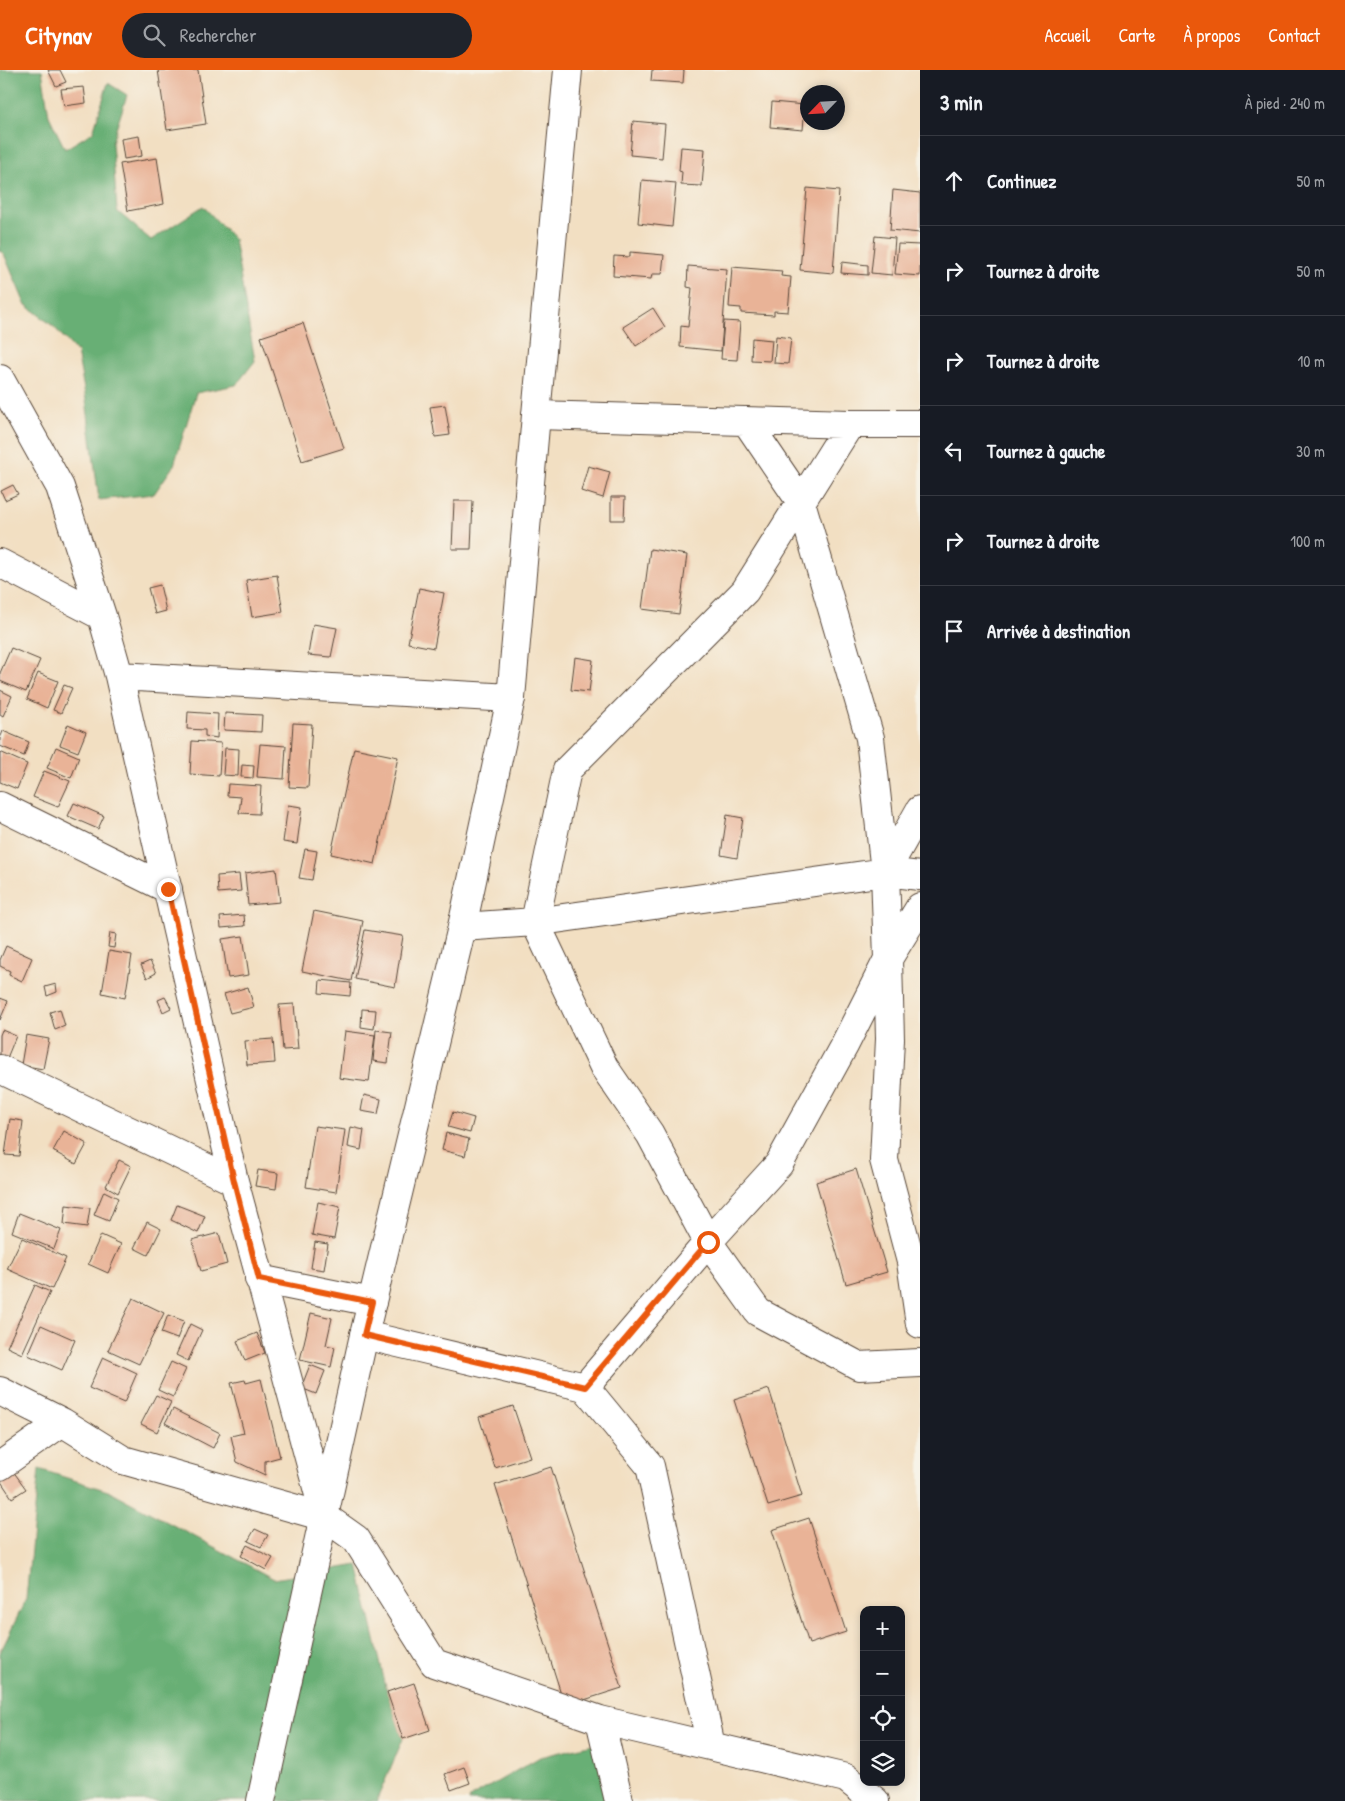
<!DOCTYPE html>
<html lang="fr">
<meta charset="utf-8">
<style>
:root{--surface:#171b24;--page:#20242c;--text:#f1f3f6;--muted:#9ea1a6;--line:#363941;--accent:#ea580c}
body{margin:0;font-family:"Patrick Hand",sans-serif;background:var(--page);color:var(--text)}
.controls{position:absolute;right:15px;bottom:15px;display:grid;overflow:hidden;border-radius:10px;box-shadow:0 2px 8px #0003}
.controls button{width:45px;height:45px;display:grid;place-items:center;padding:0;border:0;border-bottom:1px solid var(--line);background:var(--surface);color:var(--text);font:25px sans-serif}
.compass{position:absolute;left:800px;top:15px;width:45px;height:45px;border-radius:50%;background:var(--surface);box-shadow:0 2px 8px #0003;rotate:245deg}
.stop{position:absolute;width:15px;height:15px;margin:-11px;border:4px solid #ea580c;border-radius:50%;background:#fff}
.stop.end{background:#ea580c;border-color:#fff;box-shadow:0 1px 5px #0008}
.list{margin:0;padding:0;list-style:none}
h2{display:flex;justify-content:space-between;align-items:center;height:65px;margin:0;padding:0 20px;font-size:21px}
h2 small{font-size:16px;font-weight:400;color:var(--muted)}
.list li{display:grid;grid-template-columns:32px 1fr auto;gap:15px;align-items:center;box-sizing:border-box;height:90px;padding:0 20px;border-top:1px solid var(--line)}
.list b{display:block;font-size:19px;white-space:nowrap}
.list em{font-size:16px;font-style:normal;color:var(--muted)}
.icon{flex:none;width:28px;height:28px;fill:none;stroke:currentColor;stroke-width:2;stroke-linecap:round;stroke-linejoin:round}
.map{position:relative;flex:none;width:920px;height:1731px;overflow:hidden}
header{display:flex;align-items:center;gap:30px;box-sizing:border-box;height:70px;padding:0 25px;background:var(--accent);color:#fff}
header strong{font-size:24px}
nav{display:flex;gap:28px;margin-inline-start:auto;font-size:18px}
.search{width:350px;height:45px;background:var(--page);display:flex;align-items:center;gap:12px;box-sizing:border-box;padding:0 18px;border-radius:28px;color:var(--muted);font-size:19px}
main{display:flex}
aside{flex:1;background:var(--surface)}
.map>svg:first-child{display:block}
.forest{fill:#68af74;stroke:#526c49}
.building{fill:#e9b397}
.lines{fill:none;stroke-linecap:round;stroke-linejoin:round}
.minor-casing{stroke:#564537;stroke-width:30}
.major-casing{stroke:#564537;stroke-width:30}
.minor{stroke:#fff;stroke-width:28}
.major{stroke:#fff;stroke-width:28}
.route{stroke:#ea580c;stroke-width:6}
</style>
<header>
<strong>Citynav</strong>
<div class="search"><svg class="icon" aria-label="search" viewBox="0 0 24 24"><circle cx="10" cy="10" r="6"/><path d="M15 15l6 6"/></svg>Rechercher</div>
<nav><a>Accueil</a><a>Carte</a><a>À propos</a><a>Contact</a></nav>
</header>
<main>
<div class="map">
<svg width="920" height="1731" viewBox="0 0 920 1731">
<rect width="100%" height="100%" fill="#f7f3e8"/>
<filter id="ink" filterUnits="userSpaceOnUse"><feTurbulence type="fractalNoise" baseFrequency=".02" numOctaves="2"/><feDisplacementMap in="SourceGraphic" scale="10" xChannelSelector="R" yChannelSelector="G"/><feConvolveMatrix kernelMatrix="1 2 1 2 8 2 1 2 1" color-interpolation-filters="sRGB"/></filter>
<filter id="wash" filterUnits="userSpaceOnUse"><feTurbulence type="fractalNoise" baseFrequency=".0096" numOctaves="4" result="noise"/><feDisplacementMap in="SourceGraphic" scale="20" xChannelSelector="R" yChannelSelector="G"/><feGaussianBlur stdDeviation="1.12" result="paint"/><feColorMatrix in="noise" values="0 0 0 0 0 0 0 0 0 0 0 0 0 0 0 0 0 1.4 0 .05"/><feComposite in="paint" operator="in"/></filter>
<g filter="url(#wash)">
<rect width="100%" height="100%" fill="#f2dfc2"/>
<path class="forest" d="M0 0H42L49 46 65 79 93 62 108 13 127 25 112 72 117 141 151 170 203 136 234 169 255 291 236 315 196 323 174 395 154 424 99 430 86 330 77 282 54 257 25 234 4 184 0 181Z
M39 1399 111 1422 274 1509 358 1495 387 1622 403 1669 378 1727V1731H0V1583L26 1529Z
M605 1671 619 1731H469L471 1727 540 1687Z"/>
<g id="blocks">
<path class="building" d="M48 0H60L66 12 56 16Z
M158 0H198L206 54 167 60Z
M652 0H684L683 13 651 11Z
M84 17 86 33 64 36 61 19Z
M772 32 805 35 803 60 770 57Z
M633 51 665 54 662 88 630 85Z
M139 66 142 86 124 89 121 69Z
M681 77 705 79 702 116 681 115 682 102 679 101Z
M157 88 164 134 128 141 120 94Z
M642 110 676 113 672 157 638 153Z
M807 118 839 121 833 203 800 200Z
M893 120 920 123V163L890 160Z
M875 166 895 168 892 205 871 203Z
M898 174 920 175V206L895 204Z
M630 182 664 185 662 204H652L651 209 613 206 614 186 630 187Z
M842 192 868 195V205L841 203Z
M688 196 727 199 721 281 680 277 681 256 688 257 692 218 687 217Z
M732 197 782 201 781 206 791 207 788 242 774 241V245L741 243V238L729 237Z
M653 238 665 257 636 276 623 257Z
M724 251 740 252 737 290 721 289Z
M303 253 344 378 302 391 261 267Z
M776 266 791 268 788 294 774 293Z
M752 268 772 270 770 291 751 290Z
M445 335 450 365 435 367 430 337Z
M588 396 610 402 603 428 581 421Z
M13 415 18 424 5 430 1 421Z
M611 427H625L624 450H611Z
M454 431H473L471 479H452Z
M650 479 687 485 679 544 642 539Z
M277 505 283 542 252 547 246 510Z
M160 515 166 541 155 544 148 518Z
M419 518 444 523 434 578 408 573Z
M313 554 337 558 331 587 308 585Z
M11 578 40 590 26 622 0 611V603Z
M575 587 593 590 589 622 571 620Z
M38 603 58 611 47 638 27 629Z
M64 615 72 618 61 643 53 640Z
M0 620 12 626 3 646 0 644Z
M188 642 218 644 217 668 205 666V660L187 659Z
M225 643 262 645 261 662 224 660Z
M293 653 312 654 308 718 289 717Z
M68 654 86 662 78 682 60 675Z
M3 661 29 672 24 686 0 676V669Z
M192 671 221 673 219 706 190 704Z
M260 674 286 676 284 709 257 707Z
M56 677 79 687 71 708 47 698Z
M225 678 239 679 238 706 223 705Z
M354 678 398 687 375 794 331 784Z
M0 682 27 694 17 719 0 712Z
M242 695 254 696 253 708 241 707Z
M44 701 70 711 58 737 33 727Z
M228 714 261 716 259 744 239 743 241 727 227 726Z
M74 733 104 746 98 759 68 746Z
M288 735 302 737 297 774 283 772Z
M727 745 743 748 737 788 721 785Z
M305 779 317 781 312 810 299 808Z
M276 799 280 832 248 835 245 803Z
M239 804 241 821 218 823 217 806Z
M314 841 363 851 351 911 302 901Z
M244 845 245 856 221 858 220 847Z
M365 860 403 866 395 917 355 909Z
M110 863 116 864 114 878 108 877Z
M243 866 249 905 228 908 222 869Z
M6 876 32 888 22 911 9 905 10 901 0 896V890Z
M109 881 132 885 125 928 102 923Z
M150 891 156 903 147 908 141 895Z
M320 910 351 913 350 926 319 923Z
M56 914 57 922 47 926 45 917Z
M248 917 254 937 230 943 224 924Z
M165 927 171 938 163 942 158 930Z
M0 928 8 931 0 950Z
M294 934 298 979 283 980 279 935Z
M60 939 65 956 55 960 50 942Z
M362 939 376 940 374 959 361 957Z
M2 960 16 966 7 988 0 985V965Z
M376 960 392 962 388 993 373 991Z
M345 961 375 965 369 1012 339 1008Z
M26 965 49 969 43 999 21 995Z
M273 969 275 993 247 995 245 971Z
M364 1025 381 1029 378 1044 361 1041Z
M453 1042 474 1048 470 1063 448 1057Z
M10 1049 23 1051 19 1086 5 1085Z
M315 1056 345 1060 336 1122 306 1117Z
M351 1057 364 1060 361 1080 348 1077Z
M64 1061 87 1074 76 1094 53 1081Z
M446 1063 469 1069 465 1086 442 1080Z
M119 1090 131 1096 118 1123 106 1116Z
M856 1099 887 1202 846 1214 816 1112Z
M258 1100 278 1103 276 1119 255 1116Z
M104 1121 118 1128 109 1151 94 1145Z
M318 1132 340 1137 334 1169 312 1165Z
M66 1135 90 1138 87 1157 64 1154Z
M177 1135 205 1146 198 1163 171 1150Z
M19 1143 61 1160 54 1179 12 1162Z
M147 1152 161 1159 148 1185 134 1178Z
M219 1163 227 1194 201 1201 192 1170Z
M101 1165 121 1174 108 1203 88 1194Z
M22 1168 66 1188 52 1219 7 1199Z
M315 1172 328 1174 324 1200 311 1198Z
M35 1215 50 1222 22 1284 7 1277Z
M133 1228 164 1243 139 1294 108 1280Z
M311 1243 332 1248 326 1275 335 1277 331 1297 300 1290Z
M168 1245 184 1251 177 1269 161 1263Z
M190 1254 202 1260 188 1291 176 1285Z
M41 1255 75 1270 62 1300 28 1285Z
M257 1263 265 1283 245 1291 237 1271Z
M103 1287 137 1303 124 1333 89 1318Z
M171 1292 186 1299 173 1327 158 1320Z
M310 1295 325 1301 316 1324 301 1318Z
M261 1309 280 1387 265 1391V1405L237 1392 231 1366 244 1363 231 1313 245 1310 246 1313Z
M769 1319 802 1426 768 1436 734 1330Z
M156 1325 171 1332 157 1362 141 1354Z
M513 1336 530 1387 495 1398 479 1347Z
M173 1339 220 1363 213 1378 165 1353Z
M551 1397 622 1618 565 1636 495 1415Z
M13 1401 26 1419 12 1428 0 1410Z
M809 1448 846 1562 809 1574 772 1460Z
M255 1459 268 1465 261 1477 248 1471Z
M247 1475 273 1488 266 1500 241 1486Z
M414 1613 430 1660 403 1669 387 1622Z
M464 1697 470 1713 451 1720 445 1704Z"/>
</g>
</g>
<g filter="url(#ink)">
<use href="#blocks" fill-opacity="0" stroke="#564537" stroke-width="1"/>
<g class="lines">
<defs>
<path id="minor" d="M0 309 60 417 102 546 119 606 234 1111 325 1447
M536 345 850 354H920
M746 351 801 432 870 668 885 802 888 889 890 969 884 1090 911 1192 920 1254
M850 354 745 521 567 700 535 852 604 997 650 1064 708 1172 758 1242 859 1296 920 1293
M0 493 102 546
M119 606 511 628
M0 736 168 819
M885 802 920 740
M462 857 535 852 885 802 920 806
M0 999 234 1111
M259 1209 372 1232
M364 1265 585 1317 650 1396 711 1676
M585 1317 708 1172 779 1094 845 974 888 889 920 837
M0 1321 62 1352 123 1390 325 1447 356 1469 434 1593 600 1650 846 1708 875 1731
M0 1396 62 1352
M600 1650 619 1731"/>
<path id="major" d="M261 1731 364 1265 462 857 511 628 536 345 568 0"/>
</defs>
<use href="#minor" class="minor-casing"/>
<use href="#major" class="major-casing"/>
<use href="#minor" class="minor"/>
<use href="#major" class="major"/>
</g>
</g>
<g class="lines" filter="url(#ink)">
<path class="route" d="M168 819 234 1111 259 1209 372 1232 364 1265 585 1317 708 1172"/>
</g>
</svg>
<div class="controls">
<button>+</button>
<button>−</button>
<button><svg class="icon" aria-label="locate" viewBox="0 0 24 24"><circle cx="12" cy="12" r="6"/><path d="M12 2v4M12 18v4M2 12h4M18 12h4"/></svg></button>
<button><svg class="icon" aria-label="layers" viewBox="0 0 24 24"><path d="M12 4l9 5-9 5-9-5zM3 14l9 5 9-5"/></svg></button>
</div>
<svg class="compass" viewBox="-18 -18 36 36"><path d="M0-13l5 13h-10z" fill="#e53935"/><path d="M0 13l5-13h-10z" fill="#9ea1a6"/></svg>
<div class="stop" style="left:708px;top:1172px"></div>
<div class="stop end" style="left:168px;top:819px"></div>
</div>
<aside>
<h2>3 min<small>À pied · 240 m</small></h2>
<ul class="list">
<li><svg class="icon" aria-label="ahead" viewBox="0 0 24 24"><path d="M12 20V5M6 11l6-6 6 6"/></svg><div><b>Continuez</b></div><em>50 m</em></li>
<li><svg class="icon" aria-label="right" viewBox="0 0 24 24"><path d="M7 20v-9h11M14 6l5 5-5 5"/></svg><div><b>Tournez à droite</b></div><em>50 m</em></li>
<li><svg class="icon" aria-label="right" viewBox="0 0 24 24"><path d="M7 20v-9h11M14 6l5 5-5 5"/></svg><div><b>Tournez à droite</b></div><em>10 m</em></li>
<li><svg class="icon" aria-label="left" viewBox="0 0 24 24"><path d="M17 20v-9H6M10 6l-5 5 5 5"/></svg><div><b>Tournez à gauche</b></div><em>30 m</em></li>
<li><svg class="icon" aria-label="right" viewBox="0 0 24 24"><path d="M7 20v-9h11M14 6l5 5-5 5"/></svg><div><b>Tournez à droite</b></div><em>100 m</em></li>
<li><svg class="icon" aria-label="arrive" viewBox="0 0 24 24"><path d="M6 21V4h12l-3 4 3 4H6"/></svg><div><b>Arrivée à destination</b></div></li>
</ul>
</aside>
</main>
